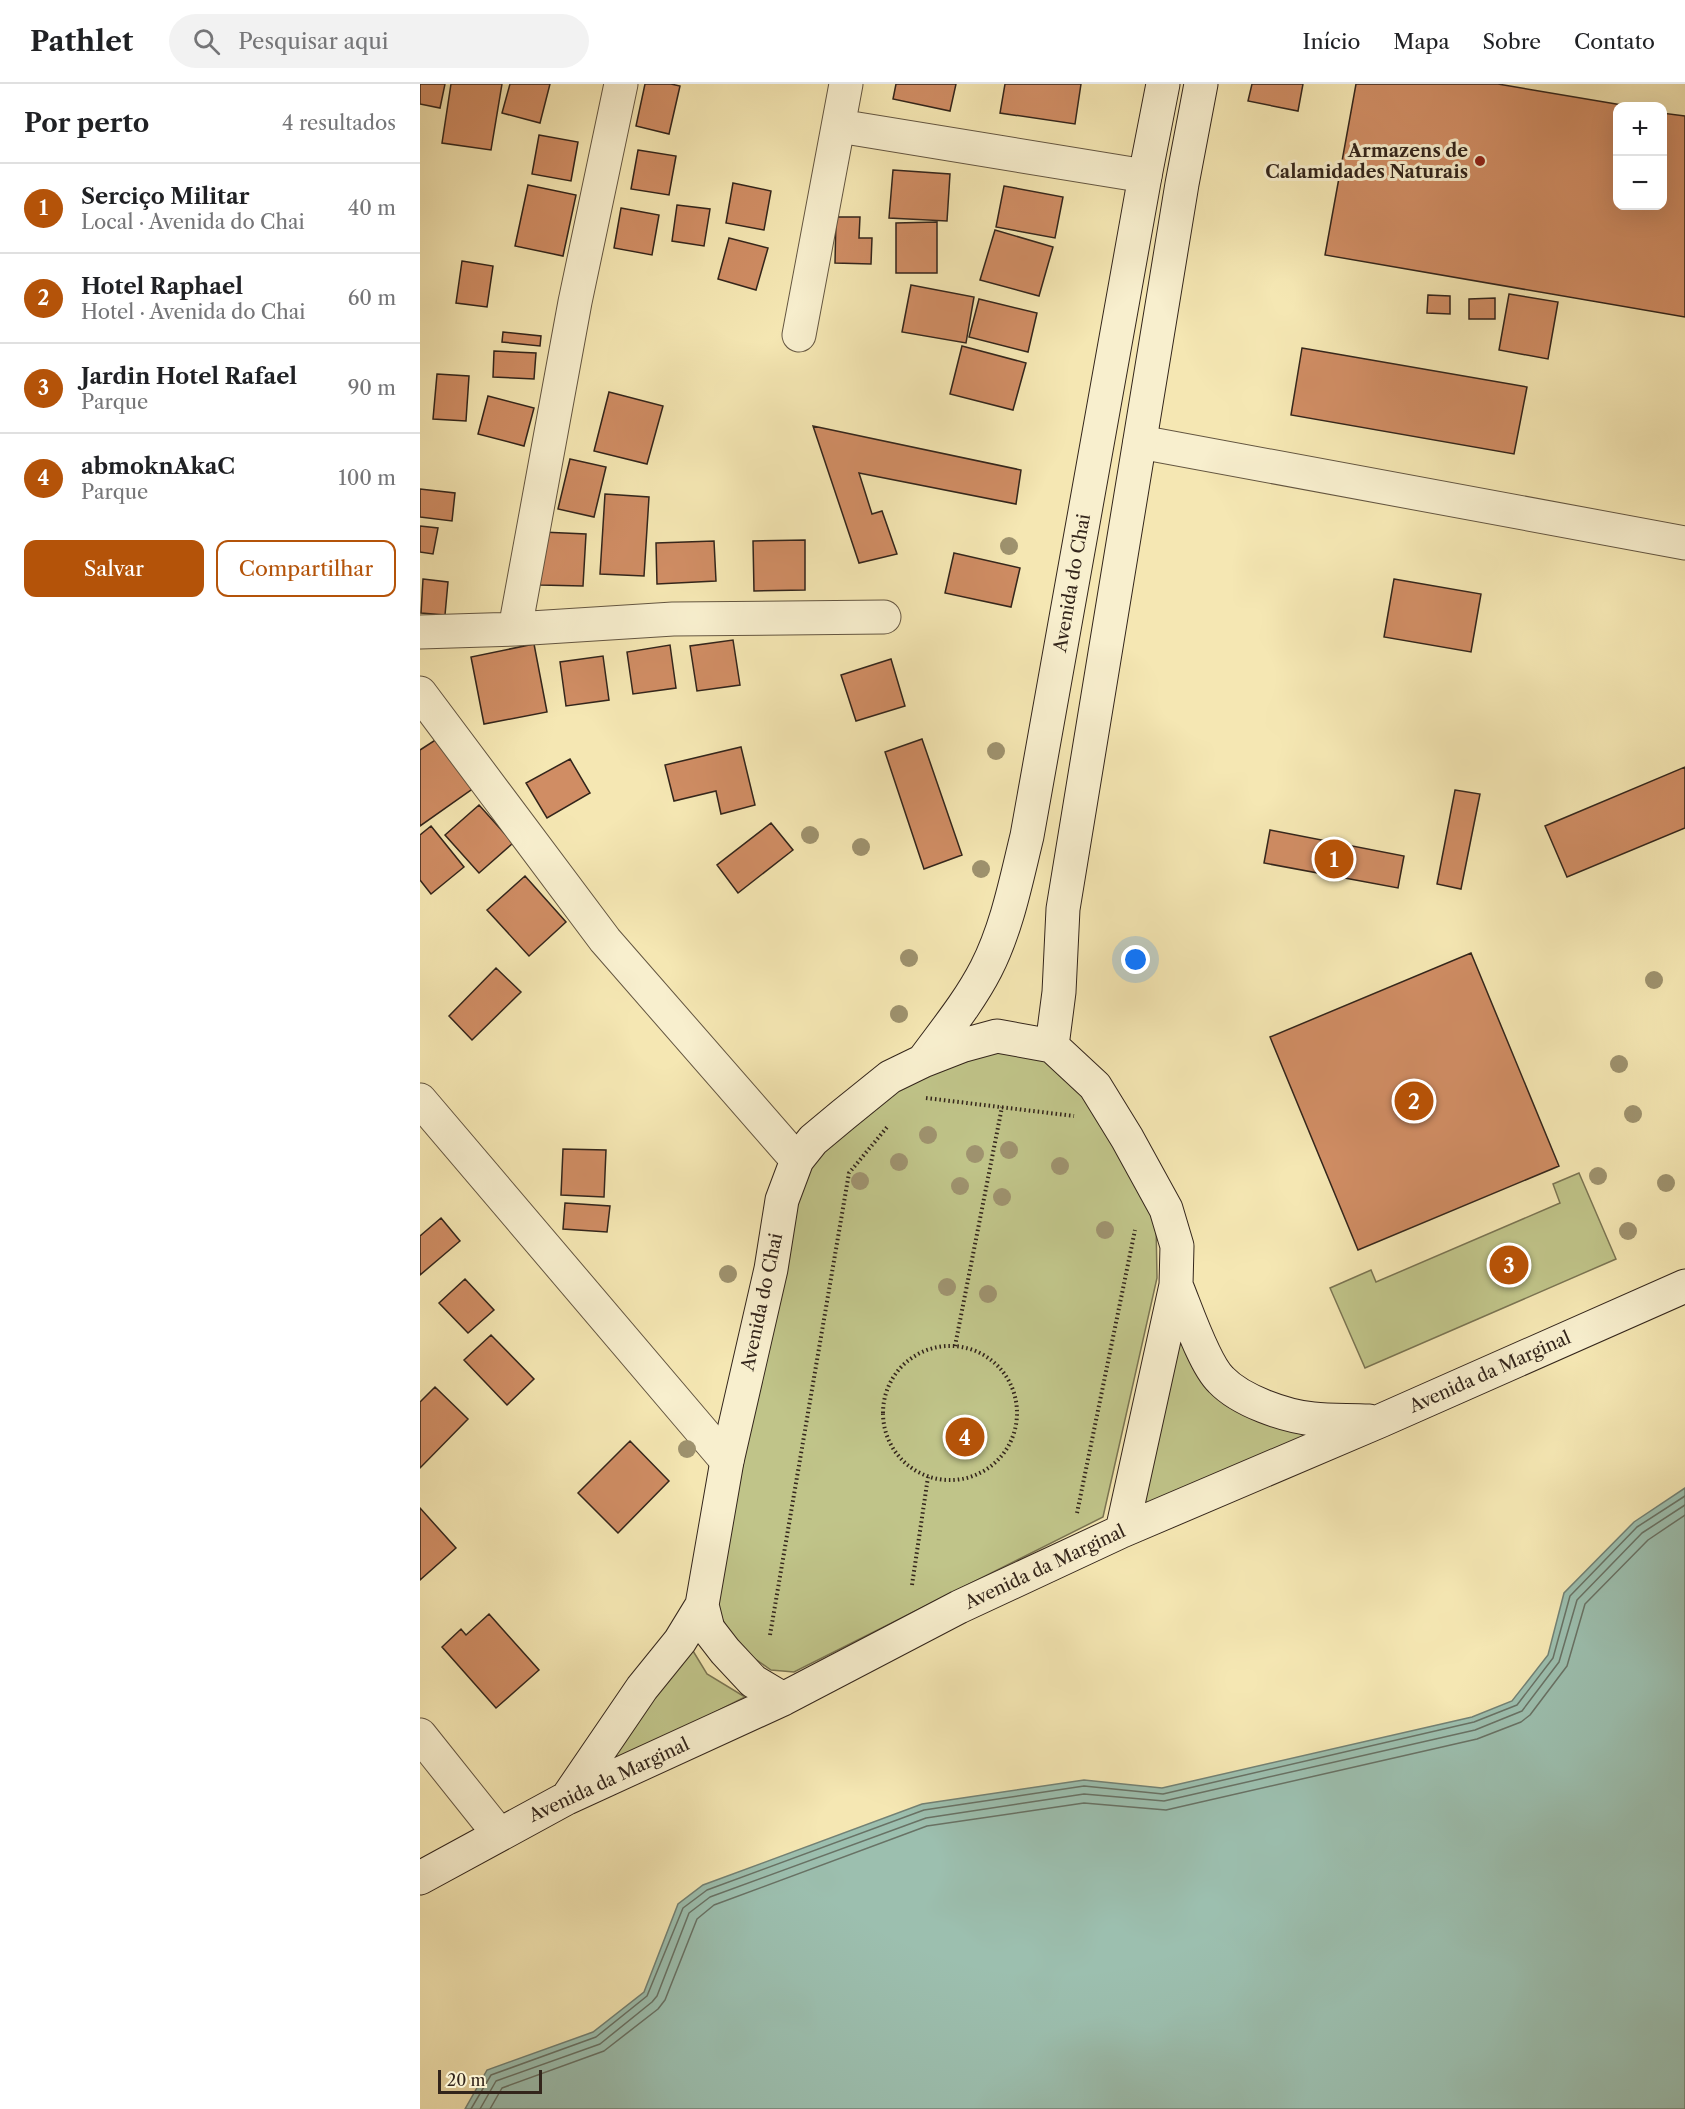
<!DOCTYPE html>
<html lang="pt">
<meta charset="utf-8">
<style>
:root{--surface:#fff;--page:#f2f2f2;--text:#202124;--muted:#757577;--line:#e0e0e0;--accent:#b45309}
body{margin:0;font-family:"Libre Caslon Text",serif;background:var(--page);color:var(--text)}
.controls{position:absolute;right:18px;top:18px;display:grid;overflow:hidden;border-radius:12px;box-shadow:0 6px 24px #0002}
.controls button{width:54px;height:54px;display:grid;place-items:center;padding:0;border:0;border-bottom:2px solid var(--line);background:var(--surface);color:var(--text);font:30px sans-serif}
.scale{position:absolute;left:18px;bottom:15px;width:104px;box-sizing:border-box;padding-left:6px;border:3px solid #33251b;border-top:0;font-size:16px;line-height:21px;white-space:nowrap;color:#33251b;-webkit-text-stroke:4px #f8efce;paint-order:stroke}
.you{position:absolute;left:716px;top:876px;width:21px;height:21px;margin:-15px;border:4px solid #fff;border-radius:50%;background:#1a73e8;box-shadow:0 0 0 9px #1a73e833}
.badge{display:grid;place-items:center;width:39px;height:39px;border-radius:50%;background:var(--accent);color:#fff;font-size:20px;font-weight:700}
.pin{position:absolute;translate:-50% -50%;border:3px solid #fff;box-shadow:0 2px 6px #0006}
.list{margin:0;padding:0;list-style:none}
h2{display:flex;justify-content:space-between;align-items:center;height:78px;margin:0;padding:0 24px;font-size:26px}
h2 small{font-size:20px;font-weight:400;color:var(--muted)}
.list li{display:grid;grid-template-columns:39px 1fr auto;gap:18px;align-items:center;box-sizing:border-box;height:90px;padding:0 24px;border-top:2px solid var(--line)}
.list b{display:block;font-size:22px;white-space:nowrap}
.list p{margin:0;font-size:20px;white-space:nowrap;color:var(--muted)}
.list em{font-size:20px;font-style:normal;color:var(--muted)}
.actions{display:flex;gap:12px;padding:18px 24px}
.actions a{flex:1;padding:14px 0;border:2px solid var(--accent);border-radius:12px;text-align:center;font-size:21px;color:var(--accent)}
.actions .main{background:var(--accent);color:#fff}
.icon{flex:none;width:33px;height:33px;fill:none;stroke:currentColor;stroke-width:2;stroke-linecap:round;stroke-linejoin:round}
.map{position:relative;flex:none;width:1265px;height:2025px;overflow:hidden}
header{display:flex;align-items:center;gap:36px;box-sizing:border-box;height:84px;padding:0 30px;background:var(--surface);border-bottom:2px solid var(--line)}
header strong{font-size:28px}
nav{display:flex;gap:33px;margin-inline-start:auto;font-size:21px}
.search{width:420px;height:54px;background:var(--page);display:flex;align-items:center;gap:15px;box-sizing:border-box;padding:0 21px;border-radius:33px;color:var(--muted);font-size:22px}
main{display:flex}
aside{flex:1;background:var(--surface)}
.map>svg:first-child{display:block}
.green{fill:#c0c489;stroke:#7a7452;stroke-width:1.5}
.water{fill:#9cbfaf;stroke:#728174;stroke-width:1.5}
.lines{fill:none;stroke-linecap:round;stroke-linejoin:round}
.shore{stroke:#687265;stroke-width:1.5}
.building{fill:#d08d64;stroke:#33251b;stroke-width:1.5}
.street-casing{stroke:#645641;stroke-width:35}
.secondary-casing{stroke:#33251b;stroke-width:35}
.path{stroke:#33251b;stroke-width:4;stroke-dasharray:1.5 3;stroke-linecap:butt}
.street{stroke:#f8efce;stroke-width:33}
.secondary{stroke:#f8efce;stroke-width:33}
.tree{fill:#9e926e}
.poi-dot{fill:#8f2418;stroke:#f8efce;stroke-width:2}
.labels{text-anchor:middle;stroke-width:6;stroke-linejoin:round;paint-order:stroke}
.poi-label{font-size:18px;font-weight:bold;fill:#33251b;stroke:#f8efce;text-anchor:end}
.street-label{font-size:18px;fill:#33251b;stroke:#f8efce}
</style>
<header>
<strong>Pathlet</strong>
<div class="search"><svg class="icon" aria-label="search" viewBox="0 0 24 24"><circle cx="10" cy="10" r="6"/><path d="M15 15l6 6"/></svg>Pesquisar aqui</div>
<nav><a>Início</a><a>Mapa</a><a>Sobre</a><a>Contato</a></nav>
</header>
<main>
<aside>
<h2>Por perto<small>4 resultados</small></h2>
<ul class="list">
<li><span class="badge">1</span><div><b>Serciço Militar</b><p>Local · Avenida do Chai</p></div><em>40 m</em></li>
<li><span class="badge">2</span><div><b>Hotel Raphael</b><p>Hotel · Avenida do Chai</p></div><em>60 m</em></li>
<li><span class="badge">3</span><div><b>Jardin Hotel Rafael</b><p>Parque</p></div><em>90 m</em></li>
<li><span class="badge">4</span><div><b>abmoknAkaC</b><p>Parque</p></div><em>100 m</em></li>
</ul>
<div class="actions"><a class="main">Salvar</a><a>Compartilhar</a></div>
</aside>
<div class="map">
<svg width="1265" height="2025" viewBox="0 0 1265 2025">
<rect width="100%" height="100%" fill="#f5e7b3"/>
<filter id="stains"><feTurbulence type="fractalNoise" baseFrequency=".00333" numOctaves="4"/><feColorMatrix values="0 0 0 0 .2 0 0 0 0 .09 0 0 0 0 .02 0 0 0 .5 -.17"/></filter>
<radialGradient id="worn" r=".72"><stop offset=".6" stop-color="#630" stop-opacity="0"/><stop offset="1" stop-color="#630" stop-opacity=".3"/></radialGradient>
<path class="green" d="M581 965 626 972 670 1016 736 1138 737 1194 683 1433 374 1588 351 1586 318 1563 295 1522 372 1119 402 1062 471 1005Z
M1159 1089 1196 1175 945 1284 910 1204 951 1186 956 1198 1140 1119 1133 1100Z
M760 1236 781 1289 915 1346 721 1425Z
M270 1562 287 1590 325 1613 183 1685Z"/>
<path class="water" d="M1265 1404V2025H45L67 1986 173 1948 224 1908 258 1820 283 1801 502 1720 664 1696 742 1704 1052 1633 1092 1617 1128 1571 1144 1509 1214 1438Z"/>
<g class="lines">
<path class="shore" d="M51 2025 71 1991 176 1953 227 1912 263 1824 287 1806 504 1726 664 1702 743 1710 1054 1638 1097 1621 1133 1574 1150 1512 1217 1443 1265 1412
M60 2025 76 1997 180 1960 232 1918 237 1912 269 1829 290 1813 506 1734 664 1710 744 1717 1055 1646 1102 1627 1139 1578 1157 1516 1222 1449 1265 1421
M70 2025 82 2004 184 1967 238 1925 245 1916 277 1835 294 1821 507 1742 664 1719 746 1726 1057 1655 1101 1638 1110 1631 1147 1582 1165 1520 1228 1456 1265 1431"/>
</g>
<path class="building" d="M0 0H25L20 24 0 20Z
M31 0H82L71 66 22 59Z
M90 0H130L120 39 82 29Z
M225 0H251L260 2 249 50 216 42Z
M476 0H536L530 27 473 15Z
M585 0H661L655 40 580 29Z
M832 0H883L878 27 828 17Z
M936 0H1078L1208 22H1198V122H1242V29L1265 32V233L905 171Z
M119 51 158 58 151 97 112 90Z
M218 66 256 72 249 111 211 105Z
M473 86 530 90 527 137 469 134Z
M313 99 351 107 344 146 306 139Z
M108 101 156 111 143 172 95 162Z
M584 102 643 113 635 154 576 143Z
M257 121 290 125 284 162 252 157Z
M201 124 239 131 232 171 194 164Z
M416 133H440L439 154H452L451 180 415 179Z
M517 138V189H476V139Z
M575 146 633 163 619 212 560 196Z
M309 154 348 164 336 206 298 195Z
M42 177 73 182 67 223 36 219Z
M491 201 554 213 546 259 482 248Z
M1089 210 1138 218 1128 275 1079 266Z
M1008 211 1030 212V230L1007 229Z
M1075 214V235H1049V215Z
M559 215 617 229 608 268 549 253Z
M83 248 121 252 120 262 82 258Z
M542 262 606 279 593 326 530 310Z
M882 264 1107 303 1094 370 871 331Z
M74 267 116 269 114 295 73 293Z
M17 290 49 292 46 337 13 335Z
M189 308 243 322 227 380 174 367Z
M68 312 114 324 104 362 58 350Z
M393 342 601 386 596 420 439 389 452 430 462 427 477 470 439 479Z
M150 375 186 383 174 433 138 425Z
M0 405 35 409 32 437 0 433Z
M185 410 229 413 224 492 180 490Z
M0 442 18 444 13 470 0 468Z
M122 448 166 450 163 502 120 501Z
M385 456V506L334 507 333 457Z
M294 457 296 497 237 500 236 459Z
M534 469 600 484 591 523 525 509Z
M3 495 28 498 25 531 1 529Z
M974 495 1061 510 1051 568 964 553Z
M313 556 320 601 277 607 270 562Z
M114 560 127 628 64 640 51 573Z
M250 561 256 604 213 610 207 568Z
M183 572 189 616 146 622 140 578Z
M471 575 485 622 436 637 421 591Z
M23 651 58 701 0 742V666Z
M502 655 542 771 504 785 465 668Z
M321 663 335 721 301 730 296 707 254 717 245 681Z
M150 675 170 709 127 734 106 699Z
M1265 683V744L1147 793 1125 742Z
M1035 706 1060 710 1041 805 1017 800Z
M59 721 93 759 59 789 25 751Z
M351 739 373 766 318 809 297 781Z
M11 742 44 783 11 810 0 796V751Z
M850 746 984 772 978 804 844 779Z
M105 792 146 838 109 872 67 826Z
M1051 869 1139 1082 938 1166 850 953Z
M76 884 101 908 52 956 29 932Z
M143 1065 186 1066 184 1113 141 1111Z
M145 1119 190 1122 187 1148 143 1145Z
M21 1134 40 1157 0 1191V1152Z
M45 1195 74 1226 48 1249 19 1219Z
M71 1251 114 1295 87 1321 44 1276Z
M15 1303 48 1335 0 1384V1318Z
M210 1357 249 1397 198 1449 158 1409Z
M0 1424 36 1464 0 1496Z
M69 1530 119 1586 76 1624 22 1563 41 1545 46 1551Z"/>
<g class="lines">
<defs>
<path id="street" d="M419 42 725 92
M379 251 426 0
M720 358 1265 459
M95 545 155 218 201 0
M0 548 95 545 253 535 464 533
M0 609 185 856 377 1076
M0 1016 307 1377
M0 1651 79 1750"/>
<path id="secondary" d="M632 962 639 908 643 825 762 100 781 0
M503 977C525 947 549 918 566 885 587 844 596 797 607 752L725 92 743 0
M756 1201C766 1225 784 1280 801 1296 821 1317 865 1332 893 1335 911 1337 930 1336 949 1337
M282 1521 288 1545 305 1567 333 1597 363 1615
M147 1714 222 1604 260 1557 282 1521 307 1377 351 1185 362 1116 377 1076 393 1056 423 1031 470 993 503 977 544 961 577 952 632 962 675 1002 707 1054 746 1125 757 1162 756 1201 702 1447
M0 1794 147 1714 363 1615 539 1523 702 1447 960 1337 1265 1202"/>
</defs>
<use href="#street" class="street-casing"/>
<use href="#secondary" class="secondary-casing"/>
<path class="path" d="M506 1014 654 1032
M535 1262 582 1023
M463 1329a67 67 0 1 1 134 0a67 67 0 1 1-134 0Z
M657 1429 715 1146
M492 1501 508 1393
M350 1551 429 1089 468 1042"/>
<use href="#street" class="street"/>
<use href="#secondary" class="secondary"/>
</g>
<g class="tree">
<circle cx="589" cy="462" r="9"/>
<circle cx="576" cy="667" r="9"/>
<circle cx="390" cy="751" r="9"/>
<circle cx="441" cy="763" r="9"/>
<circle cx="561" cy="785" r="9"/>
<circle cx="489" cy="874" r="9"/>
<circle cx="1234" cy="896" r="9"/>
<circle cx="479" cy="930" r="9"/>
<circle cx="1199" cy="980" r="9"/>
<circle cx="1213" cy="1030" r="9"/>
<circle cx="508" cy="1051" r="9"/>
<circle cx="589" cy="1066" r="9"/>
<circle cx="555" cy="1070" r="9"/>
<circle cx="479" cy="1078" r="9"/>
<circle cx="640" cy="1082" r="9"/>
<circle cx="1178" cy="1092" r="9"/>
<circle cx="440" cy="1097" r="9"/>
<circle cx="1246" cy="1099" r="9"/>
<circle cx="540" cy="1102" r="9"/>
<circle cx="582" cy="1113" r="9"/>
<circle cx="685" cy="1146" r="9"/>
<circle cx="1208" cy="1147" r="9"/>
<circle cx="308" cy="1190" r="9"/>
<circle cx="527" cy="1203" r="9"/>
<circle cx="568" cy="1210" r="9"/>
<circle cx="267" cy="1365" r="9"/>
</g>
<circle class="poi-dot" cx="1060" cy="77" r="6"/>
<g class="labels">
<g class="poi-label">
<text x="1048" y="73">Armazens de<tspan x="1048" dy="21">Calamidades Naturais</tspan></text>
</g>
<g class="street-label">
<text transform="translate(652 499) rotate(-80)" y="6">Avenida do Chai</text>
<text transform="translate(342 1218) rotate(-78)" y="6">Avenida do Chai</text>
<text transform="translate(1070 1288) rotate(-24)" y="6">Avenida da Marginal</text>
<text transform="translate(625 1483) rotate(-25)" y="6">Avenida da Marginal</text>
<text transform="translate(189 1696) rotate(-25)" y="6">Avenida da Marginal</text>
</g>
</g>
<rect width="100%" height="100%" filter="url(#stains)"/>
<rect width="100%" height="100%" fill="url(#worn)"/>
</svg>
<div class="controls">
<button>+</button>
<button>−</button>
</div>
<div class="scale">20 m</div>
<div class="you"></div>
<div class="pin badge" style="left:914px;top:775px">1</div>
<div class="pin badge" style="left:994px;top:1017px">2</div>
<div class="pin badge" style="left:1089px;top:1181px">3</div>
<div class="pin badge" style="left:545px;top:1353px">4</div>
</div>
</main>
